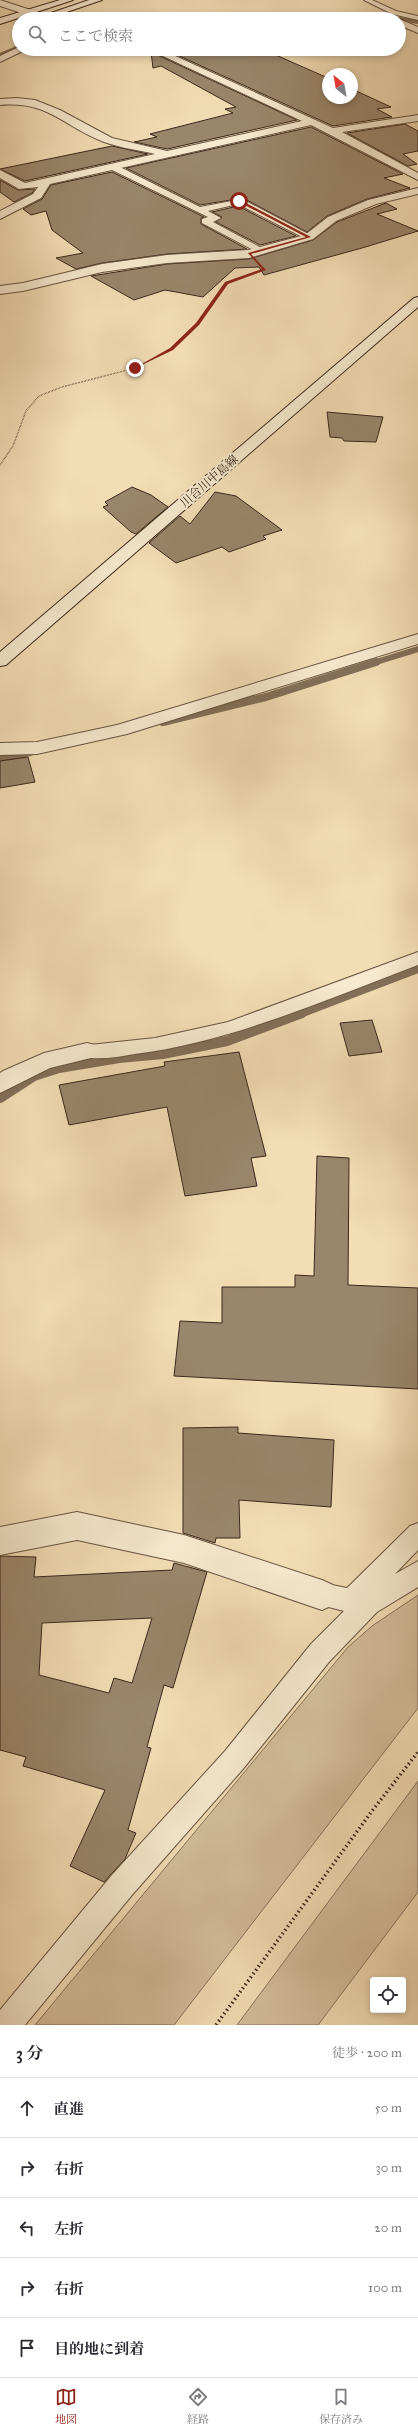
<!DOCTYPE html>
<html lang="ja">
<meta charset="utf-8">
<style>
:root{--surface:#fff;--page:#f7f7f7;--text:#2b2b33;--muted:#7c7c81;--line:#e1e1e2;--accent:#8f2418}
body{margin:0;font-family:"IM FELL Great Primer","Noto Serif JP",serif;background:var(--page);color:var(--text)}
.controls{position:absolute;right:12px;bottom:12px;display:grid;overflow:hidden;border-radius:4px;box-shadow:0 2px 6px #0003}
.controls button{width:36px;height:36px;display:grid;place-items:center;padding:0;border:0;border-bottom:1px solid var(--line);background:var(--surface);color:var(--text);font:20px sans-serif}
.compass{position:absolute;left:322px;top:68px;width:36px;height:36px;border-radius:50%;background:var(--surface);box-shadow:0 2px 6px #0003;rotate:329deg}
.stop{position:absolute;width:12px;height:12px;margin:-9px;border:3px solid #8f2418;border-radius:50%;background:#fff}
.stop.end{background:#8f2418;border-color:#fff;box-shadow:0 1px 4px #0008}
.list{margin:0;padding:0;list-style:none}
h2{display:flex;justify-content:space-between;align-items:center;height:52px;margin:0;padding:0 16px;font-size:17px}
h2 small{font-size:13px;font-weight:400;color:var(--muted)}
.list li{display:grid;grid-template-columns:26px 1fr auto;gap:12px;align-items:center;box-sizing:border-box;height:60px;padding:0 16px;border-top:1px solid var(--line)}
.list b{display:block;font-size:15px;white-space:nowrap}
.list em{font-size:13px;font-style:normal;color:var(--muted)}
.icon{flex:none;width:22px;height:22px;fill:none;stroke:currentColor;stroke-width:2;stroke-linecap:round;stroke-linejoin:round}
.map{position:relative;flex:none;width:418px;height:2025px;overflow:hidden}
.search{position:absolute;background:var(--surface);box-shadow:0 2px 6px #0003;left:12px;right:12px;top:12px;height:44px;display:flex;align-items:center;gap:10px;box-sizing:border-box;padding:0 14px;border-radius:22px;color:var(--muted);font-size:15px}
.sheet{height:352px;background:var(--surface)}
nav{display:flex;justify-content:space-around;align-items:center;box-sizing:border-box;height:56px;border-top:1px solid var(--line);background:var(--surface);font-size:11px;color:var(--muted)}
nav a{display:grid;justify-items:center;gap:2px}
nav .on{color:var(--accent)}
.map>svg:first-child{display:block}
.green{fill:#d4be9b;stroke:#87725c}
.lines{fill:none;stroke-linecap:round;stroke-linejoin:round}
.stream-far3{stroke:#836f59;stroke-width:4}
.stream-far2{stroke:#836f59;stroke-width:6}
.stream-far1{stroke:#836f59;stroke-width:8}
.stream{stroke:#836f59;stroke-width:10}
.building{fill:#9a866c;stroke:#3a271c;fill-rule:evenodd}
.service-casing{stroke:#685442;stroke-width:2}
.minor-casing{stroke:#685442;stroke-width:2}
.secondary-casing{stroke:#3a271c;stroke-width:2}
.path-far1{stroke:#3a271c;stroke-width:1.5;stroke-dasharray:0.5 1;stroke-linecap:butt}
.path{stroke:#3a271c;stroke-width:3.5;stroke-dasharray:1.5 3;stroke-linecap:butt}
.service{fill:#f7e9cf;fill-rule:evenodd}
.minor{fill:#f7e9cf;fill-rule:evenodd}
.secondary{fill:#f7e9cf;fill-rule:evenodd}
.route{fill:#8f2418}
.labels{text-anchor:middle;stroke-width:4;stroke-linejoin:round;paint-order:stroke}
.far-street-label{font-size:12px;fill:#3a271c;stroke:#f7e9cf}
</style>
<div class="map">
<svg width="418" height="2025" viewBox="0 0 418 2025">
<rect width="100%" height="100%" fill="#f3ddb5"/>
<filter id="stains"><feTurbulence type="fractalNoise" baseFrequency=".005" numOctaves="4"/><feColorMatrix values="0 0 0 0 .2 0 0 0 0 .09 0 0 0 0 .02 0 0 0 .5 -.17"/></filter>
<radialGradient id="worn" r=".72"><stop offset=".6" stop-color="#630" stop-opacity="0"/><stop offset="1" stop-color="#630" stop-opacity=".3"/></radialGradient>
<path class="green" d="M418 1595V1708L174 2025H35L348 1647 372 1626Z
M418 1781V1892L318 2025H237Z"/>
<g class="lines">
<path class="stream-far3" d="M195 19 247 17 301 19
M347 19 362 17 395 19
M399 19 418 22
M0 55 19 47"/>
<path class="stream-far2" d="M373 663 418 649"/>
<path class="stream-far1" d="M163 722 266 697 376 662
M0 759 30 752
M300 1014 418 969"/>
<path class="stream" d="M0 1098 34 1076 59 1068 119 1058 163 1054 227 1041 302 1013"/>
</g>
<path class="building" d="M164 49H262L328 78V98H352V89L391 107 377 109 392 117 333 126Z
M151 52 297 120 167 149 134 142 157 137 150 134 233 113 225 109 236 107 161 66 153 68Z
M405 124 418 131V151L403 154 417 164 408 166 347 133Z
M311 127 403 174 384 178 410 188 367 199 327 216 307 232 243 198 200 205 126 168Z
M112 146 148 154 25 181 0 169Z
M112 172 204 217 201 218V224L247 249 167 254 102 263 76 269 56 258 83 253 52 230 46 211 31 215 23 209 42 199 51 185Z
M0 180 18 190 35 189 32 193 14 202 0 192Z
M386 203 397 209 377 214 418 231 362 248 264 275 259 267 235 268 203 297 165 290 134 300 91 276 167 264 249 259 313 240 337 222Z
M238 206 296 236 260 245 216 222 222 217 212 212Z
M327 412 383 417 376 442 344 441 342 438 330 437Z
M132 487 151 495 168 507 136 534 131 532 103 507 108 505 105 502Z
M215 492 236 496 282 530 263 536 266 539 229 552 222 547 176 563 149 543 180 516 190 524Z
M28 757 35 782 0 788V761Z
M372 1020 382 1052 349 1056 340 1023Z
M239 1052 266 1156 251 1158 257 1186 185 1196 167 1107 69 1125 59 1085 165 1066 164 1062Z
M317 1156 349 1158 348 1285 418 1288V1389L174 1376 180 1321 222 1323V1287H295V1275L314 1276Z
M238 1427V1433L334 1440 331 1507 239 1500 240 1538H216L215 1543 183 1533V1428Z
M0 1556 36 1557 34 1577 172 1570 174 1563 207 1572 173 1688 164 1685 147 1747 151 1748 128 1830 136 1833 125 1859 104 1882 70 1866 105 1790 23 1766 26 1757 0 1750ZM152 1618 132 1683 114 1678 109 1693 39 1675 42 1623Z"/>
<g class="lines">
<defs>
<path id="service" d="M364 0H372L396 11 418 16V20L392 14Z
M110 165H116L200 207 242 199 314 237 306 239 238 204 208 211 221 218 213 222 267 251 259 253 202 223V219L208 217 110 169Z
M418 952V965C325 1000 234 1041 135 1054 117 1057 98 1061 80 1056L78 1051 80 1046 155 1038 228 1022Z
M418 1523V1550L395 1574 418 1561V1587L377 1612 329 1662 243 1769 132 1895 25 2025H0V2010L112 1875 225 1751 311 1644 344 1611 313 1603 310 1595 313 1587 322 1583 347 1588 410 1526Z"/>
<path id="minor" d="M0 0 52 17 53 19H40L0 6Z
M399 19 418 27V33L399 25Z
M19 47V49H27L0 62V56Z
M148 49H160L333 128 418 115V121L342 132 418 173V180L311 125 50 184 41 198 0 219V211L33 194 38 187 19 189 0 178V170L25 183 155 154C138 150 121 148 104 142 62 126 50 101 0 105V99L17 98 35 100 60 110 112 138 167 151 302 121Z
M418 188V194L376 204 336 221 313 239 249 258 167 263 102 272 23 291 0 294V286L23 283 102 264 167 255 248 250 305 235 328 217 368 200Z
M418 634V644L127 734 37 754 0 755V743L37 742 117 725Z
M87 1043 95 1045 98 1051 95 1057 50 1068 0 1093V1073L3 1071 44 1053Z
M77 1512 184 1535 322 1580 333 1585 337 1595 333 1605 322 1610 184 1563 77 1540 0 1555V1527Z"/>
<path id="secondary" d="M60 0H73L0 24V18Z
M89 0H102L58 15 51 13Z
M418 297V307L6 665 0 666V652L414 298Z"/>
</defs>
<use href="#service" class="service-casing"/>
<use href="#minor" class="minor-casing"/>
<use href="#secondary" class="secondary-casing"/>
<path class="path-far1" d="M0 465 13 446 26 411 39 396 62 387 135 368 172 349 198 324 226 283 246 276"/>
<path class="path" d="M216 2025 372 1811 418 1752"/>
<use href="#service" class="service"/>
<use href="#minor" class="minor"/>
<use href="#secondary" class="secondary"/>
</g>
<path class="route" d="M240 200 311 237 251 254 266 270 228 284 199 325 173 350 133 369 170 348 196 323 225 282 262 269 248 253 306 237 237 201Z"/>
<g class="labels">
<g class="far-street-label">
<text transform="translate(209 481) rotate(-41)" y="4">川合川中島線</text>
</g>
</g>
<rect width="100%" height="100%" filter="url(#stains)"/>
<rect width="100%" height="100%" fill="url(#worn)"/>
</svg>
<div class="controls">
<button><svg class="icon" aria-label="locate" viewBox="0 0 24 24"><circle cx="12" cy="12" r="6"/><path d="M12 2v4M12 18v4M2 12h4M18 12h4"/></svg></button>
</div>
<svg class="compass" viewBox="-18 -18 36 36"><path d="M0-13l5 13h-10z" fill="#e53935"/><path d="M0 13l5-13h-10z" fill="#7c7c81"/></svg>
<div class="stop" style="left:239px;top:201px"></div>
<div class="stop end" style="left:135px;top:368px"></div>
<div class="search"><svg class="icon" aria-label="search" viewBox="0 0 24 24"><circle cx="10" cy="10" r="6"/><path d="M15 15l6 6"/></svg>ここで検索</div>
</div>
<section class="sheet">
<h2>3 分<small>徒歩 · 200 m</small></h2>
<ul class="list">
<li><svg class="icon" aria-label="ahead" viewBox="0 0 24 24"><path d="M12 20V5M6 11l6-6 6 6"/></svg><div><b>直進</b></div><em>50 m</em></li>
<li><svg class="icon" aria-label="right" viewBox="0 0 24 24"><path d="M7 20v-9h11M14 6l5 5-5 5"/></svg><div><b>右折</b></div><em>30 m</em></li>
<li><svg class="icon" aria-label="left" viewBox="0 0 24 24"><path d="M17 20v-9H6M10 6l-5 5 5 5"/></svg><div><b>左折</b></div><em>20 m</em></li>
<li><svg class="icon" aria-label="right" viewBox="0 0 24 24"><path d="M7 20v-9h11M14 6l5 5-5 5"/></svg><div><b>右折</b></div><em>100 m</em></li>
<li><svg class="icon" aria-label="arrive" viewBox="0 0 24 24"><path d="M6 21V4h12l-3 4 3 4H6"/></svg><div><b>目的地に到着</b></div></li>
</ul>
</section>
<nav>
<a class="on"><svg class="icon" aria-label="map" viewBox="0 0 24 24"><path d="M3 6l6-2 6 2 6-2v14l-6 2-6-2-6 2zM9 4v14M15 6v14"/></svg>地図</a>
<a><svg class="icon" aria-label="directions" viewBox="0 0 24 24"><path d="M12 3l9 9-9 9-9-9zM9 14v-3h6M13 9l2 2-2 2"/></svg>経路</a>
<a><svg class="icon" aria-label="saved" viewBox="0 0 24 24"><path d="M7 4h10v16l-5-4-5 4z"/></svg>保存済み</a>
</nav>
